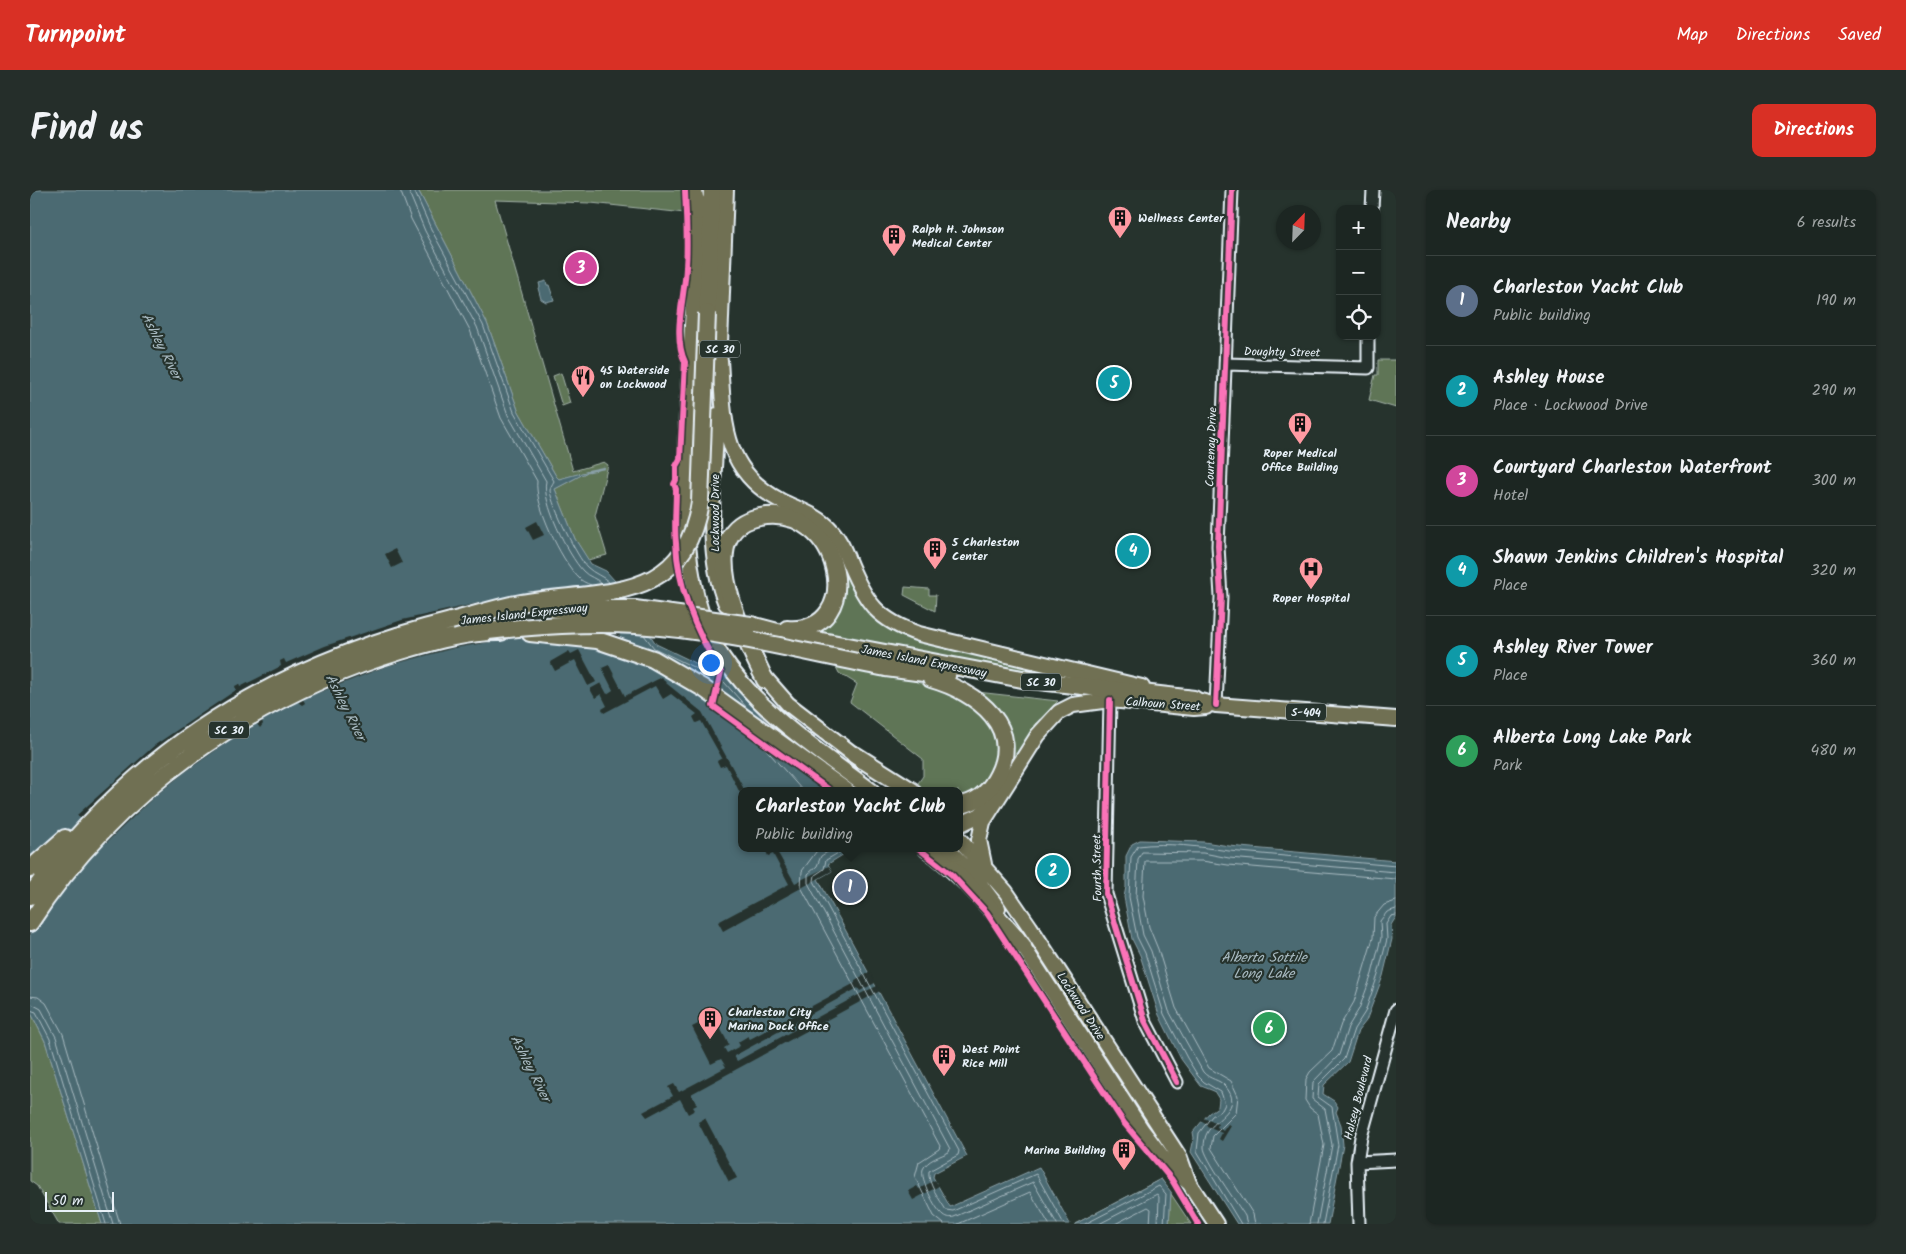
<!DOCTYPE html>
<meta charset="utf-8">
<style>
:root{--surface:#1c2622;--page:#252e2a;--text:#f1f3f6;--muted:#a0a5a5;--line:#3a4340;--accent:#d93025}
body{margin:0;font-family:Kalam,sans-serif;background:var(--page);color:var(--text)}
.controls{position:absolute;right:15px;top:15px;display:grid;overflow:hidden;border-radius:10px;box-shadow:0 1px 4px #0004}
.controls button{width:45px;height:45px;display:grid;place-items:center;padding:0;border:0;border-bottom:1px solid var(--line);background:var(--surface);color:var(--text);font:25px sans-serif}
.compass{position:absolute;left:1246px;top:15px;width:45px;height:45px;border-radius:50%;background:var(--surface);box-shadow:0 1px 4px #0004;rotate:23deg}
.scale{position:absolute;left:15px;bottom:12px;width:69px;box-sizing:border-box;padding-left:5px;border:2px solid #e8f1f8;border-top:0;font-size:14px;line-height:18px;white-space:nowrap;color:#e8f1f8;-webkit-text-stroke:4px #26332d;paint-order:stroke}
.you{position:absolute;left:680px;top:472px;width:18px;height:18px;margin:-12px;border:4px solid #fff;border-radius:50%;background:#1a73e8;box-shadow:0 0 0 8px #1a73e833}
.badge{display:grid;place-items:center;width:32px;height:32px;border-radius:50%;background:var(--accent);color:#fff;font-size:16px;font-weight:700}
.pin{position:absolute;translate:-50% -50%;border:2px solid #fff;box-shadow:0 1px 5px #0006}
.popup{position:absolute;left:708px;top:597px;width:225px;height:65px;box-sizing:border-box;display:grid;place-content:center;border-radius:10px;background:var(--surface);filter:drop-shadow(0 1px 4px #0005);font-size:16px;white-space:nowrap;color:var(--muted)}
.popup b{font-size:19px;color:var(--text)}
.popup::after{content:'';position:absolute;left:50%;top:100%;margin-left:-10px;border:10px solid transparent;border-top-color:var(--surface)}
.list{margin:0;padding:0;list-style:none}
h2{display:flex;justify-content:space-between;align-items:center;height:65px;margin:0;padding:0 20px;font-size:21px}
h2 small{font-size:16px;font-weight:400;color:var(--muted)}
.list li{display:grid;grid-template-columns:32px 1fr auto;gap:15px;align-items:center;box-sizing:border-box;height:90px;padding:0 20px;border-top:1px solid var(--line)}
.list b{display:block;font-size:19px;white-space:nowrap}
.list p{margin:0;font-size:16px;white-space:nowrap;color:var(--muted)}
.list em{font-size:16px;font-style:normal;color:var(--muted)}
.icon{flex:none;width:28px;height:28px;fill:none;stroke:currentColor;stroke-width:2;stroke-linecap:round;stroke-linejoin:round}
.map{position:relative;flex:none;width:1366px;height:1034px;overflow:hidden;border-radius:10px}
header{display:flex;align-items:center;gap:30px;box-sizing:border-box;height:70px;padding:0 25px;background:var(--accent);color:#fff}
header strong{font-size:24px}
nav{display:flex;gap:28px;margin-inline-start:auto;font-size:18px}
.intro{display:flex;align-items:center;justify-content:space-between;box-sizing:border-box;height:120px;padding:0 30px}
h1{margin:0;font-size:35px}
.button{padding:12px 22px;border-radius:10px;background:var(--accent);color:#fff;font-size:18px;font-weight:700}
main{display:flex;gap:30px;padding:0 30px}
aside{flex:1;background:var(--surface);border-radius:10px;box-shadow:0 1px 4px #0004}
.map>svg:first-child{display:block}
.green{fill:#5e7457;stroke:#a3b2a8}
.water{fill:#4b6a72;stroke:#8aa0a8}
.pier{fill:#26332d}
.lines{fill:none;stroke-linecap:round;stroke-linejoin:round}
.shore{stroke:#a9bbc2;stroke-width:1}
.stream{stroke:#8aa0a8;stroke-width:2.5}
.minor-casing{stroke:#e8f1f8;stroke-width:15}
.major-casing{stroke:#e8f1f8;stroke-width:18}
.highway-casing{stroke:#e8f1f8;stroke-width:20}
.minor{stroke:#26332d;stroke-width:11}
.major{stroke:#706f52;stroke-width:14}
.highway{stroke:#706f52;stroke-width:16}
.highway-bridge-casing{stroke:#e8f1f8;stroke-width:20;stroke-linecap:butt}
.highway-bridge{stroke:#706f52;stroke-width:16}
.cycleway-casing{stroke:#26332d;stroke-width:9}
.cycleway{stroke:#fb73b8;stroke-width:6}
.labels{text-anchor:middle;stroke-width:4.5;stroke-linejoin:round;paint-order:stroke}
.shield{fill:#26332d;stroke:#aeb8bb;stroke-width:1}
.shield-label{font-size:11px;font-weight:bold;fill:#e8f1f8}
.poi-label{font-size:12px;font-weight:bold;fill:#e8f1f8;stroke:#26332d;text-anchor:start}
.street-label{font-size:12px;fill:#e8f1f8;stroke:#26332d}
.water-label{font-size:14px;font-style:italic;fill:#a9bbc2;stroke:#26332d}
</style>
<header>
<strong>Turnpoint</strong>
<nav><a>Map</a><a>Directions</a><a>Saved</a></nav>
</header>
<div class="intro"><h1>Find us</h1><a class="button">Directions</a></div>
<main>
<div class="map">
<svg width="1366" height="1034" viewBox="0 0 1366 1034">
<rect width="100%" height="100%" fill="#26332d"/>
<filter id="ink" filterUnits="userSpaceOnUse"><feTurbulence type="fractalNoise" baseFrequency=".02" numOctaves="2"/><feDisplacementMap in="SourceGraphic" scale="10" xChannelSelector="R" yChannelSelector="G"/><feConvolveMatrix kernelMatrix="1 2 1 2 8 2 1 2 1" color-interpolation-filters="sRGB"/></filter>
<g filter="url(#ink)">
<path class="green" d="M388 0H655V23L561 13 465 10 543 281 574 272 578 275 565 326 577 365 558 370 545 349 525 299 557 282 529 289 526 286 488 220 457 133Z
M1348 170H1366V218L1339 210 1345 185H1348Z
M531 183 540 213 532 216 523 186Z
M818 386C832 416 849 435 880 448L1058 490 931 470 786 442 813 387Z
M875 397 899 399V405H906L905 421 874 405Z
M806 477 881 490 929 506 953 522 969 554 964 582 945 601 929 607V601H893L886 596 893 586V569L820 512 827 494 809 483Z
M947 502 1028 511 1008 531 977 582 979 571Z
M0 821 15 851 72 1034H29L7 996 0 991Z
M1131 989 1161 1034H1139L1141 1002 1045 1034Z"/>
<path class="water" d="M0 0H388L457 133 488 220 526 286 529 289 559 281 525 299 545 349 561 374 576 381 585 391 626 454 697 488 798 601H711V658H824L798 674 802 681 788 689 937 966 904 983 903 987 920 1017 1009 977 1040 1034H72L15 851 0 821Z
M516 91 517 95H519L524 110 516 112 511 109 508 98 510 97 509 93Z
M1110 650 1174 652 1199 656 1366 671V727L1361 735 1362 749 1353 786 1336 831 1328 841 1318 872 1294 895 1293 904 1304 911 1308 917 1306 922 1311 935 1313 955 1298 1034H1207L1161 962 1164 948 1163 942 1179 923 1188 917 1189 909 1184 901 1171 896 1151 869 1129 825 1110 765 1102 749 1094 707 1096 697V666L1102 654Z
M1131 989 1141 1002 1139 1034H1045Z"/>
<path class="pier" d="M507 331 514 345 503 350 496 337Z
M365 359 372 373 362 378 355 364Z
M555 398 598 408 595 444H590L589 449 579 460 504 447 485 448 424 458 357 476 273 509 275 513 272 515 268 512 232 531 233 534 230 538 227 534 199 551 154 583 123 608 76 653 47 625 125 555 206 500 205 496 209 494 210 497 251 476 250 471 254 469 256 473 295 456 372 430 453 412Z
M549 460 566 492 558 496 545 470 525 481 520 472 539 461 541 464Z
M579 475 595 506 632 487 636 493 672 522 715 601H711V605L696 575 690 577 687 571 692 568 671 531 666 533 663 527 667 524 641 504 633 509 625 496 574 523 572 519 577 516 571 504 565 508 560 499 571 493 577 504 583 500 572 478Z
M745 658 765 693 799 676 802 681 693 741 688 732 759 694 743 664 738 666 735 659Z
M840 782 845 793 830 801 828 798 704 866 707 871 832 803 847 796 850 801 661 904 667 915 663 917 665 920 658 924 650 909 617 927 613 922 643 906 638 897 644 894 649 902 696 877 691 869 681 874 662 837 684 826 699 855 694 858 697 863 710 856 708 852 718 846 720 849 825 793V790Z
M1171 927 1188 934 1187 937 1193 941 1198 934 1201 936 1192 951 1189 949 1192 943 1177 937V935L1169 930Z
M675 928 707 988 699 992 668 932Z
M905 990 909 996 883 1010 878 1001 887 996 889 999Z"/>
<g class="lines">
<path class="shore" d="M370 0 381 29 440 140 471 228 507 291C504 314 531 370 548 387 551 391 556 393 561 395
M378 0 395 41 447 137 478 225 516 291C511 311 538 365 553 381 558 387 567 388 572 394
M384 0 401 39 453 135 484 222 524 291C522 295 520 297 520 301 522 316 547 367 557 377 564 384 573 386 579 392
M614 445 624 458 694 492 718 519
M724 546 773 601
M789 658 772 681 771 697 910 956 909 959 889 972 885 987 904 1026 914 1034
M804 658 791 666 787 676 778 684V693L920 959 919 962C911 966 897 970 893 979 890 989 905 1019 913 1025 917 1028 920 1028 924 1027L1003 992 1027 1034
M817 658 796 670 794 679 785 685 784 691 929 961 928 965 899 981C897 993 910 1010 916 1020L923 1021 1006 984 1034 1034
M0 806 8 807 16 813 33 844 90 1034
M0 813 11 819 26 847 83 1034
M0 820 6 822 20 849 76 1034
M928 1034 1000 1002 1019 1034
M1055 1034 1129 996 1136 1004 1134 1034
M1069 1034 1127 1004 1129 1007 1128 1034
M1085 1034 1118 1017 1121 1019 1120 1034
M1211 1034 1167 961 1169 943 1182 926 1192 920 1195 914 1191 902 1174 892 1168 886 1157 868 1134 824 1115 763 1107 747 1099 707 1101 667 1108 656C1137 652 1170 657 1199 661L1366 676
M1217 1034 1215 1026C1209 1016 1173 966 1174 957 1174 953 1175 946 1177 943 1185 928 1215 918 1195 896 1189 889 1180 890 1173 882L1139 821 1121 761 1113 745 1106 707 1108 669 1112 662 1173 663 1199 668 1366 682
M1225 1034 1223 1024 1181 958 1183 946 1206 923 1208 906 1201 891 1179 878 1146 818 1128 759 1119 737 1113 706 1115 671H1172L1198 675 1366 689
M1279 1034 1294 955 1288 924 1280 918 1275 910 1276 889 1280 882 1302 861 1311 834 1324 812 1343 748 1344 727 1354 715 1366 711
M1287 1034 1302 955 1295 919 1282 909 1283 892 1309 865 1318 837 1329 819 1342 784 1351 748 1350 731 1357 722 1366 719
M1293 1034 1308 955 1302 917 1288 907 1289 894 1314 869 1324 839 1335 822 1348 785 1357 749 1356 734 1361 726 1366 725"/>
<path class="stream" d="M559 281 574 278"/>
<defs>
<path id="minor" d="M1342 19 1343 0
M1196 174 1338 178V146
M1080 510 1076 704 1115 831 1147 892
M1186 515 1191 407 1188 356 1202 0
M1327 972 1366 970
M1329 1034 1327 972 1331 947 1366 820"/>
<path id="major" d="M668 11C665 52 665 94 662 135 658 229 638 385 691 465 729 523 788 560 842 601
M690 170C694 228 691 280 751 311 769 320 788 325 802 341 811 351 815 363 820 375 836 413 848 430 889 444L1112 497
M689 179 696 0
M687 225C685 284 673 359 696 414
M730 482 758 514 832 571
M1155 507 1186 515 1366 529
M929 635 950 625 960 616
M929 649 976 702 1000 737 1150 968 1159 993 1141 978 1112 940 987 747
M917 658 945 687 968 718
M954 674 949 650 953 632 1008 545 1029 522 1043 515 1080 510 1164 518 1176 517
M1159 993 1186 1034"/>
<path id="highway" d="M664 0 667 22
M677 123 682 0
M721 435 755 444 992 489 1164 509
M500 443 567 450 623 469 673 498 816 601
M856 478 917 486
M901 489C947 502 996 538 965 590 958 603 944 614 929 615
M735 490C718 453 656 340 730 327 812 312 838 445 757 439
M825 565 882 601
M896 658C934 685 962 721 993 756
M0 679 35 648
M0 706C103 560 250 473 421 431
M0 733C84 602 223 506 371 461 402 452 438 441 471 442"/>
</defs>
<use href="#minor" class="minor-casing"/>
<use href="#major" class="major-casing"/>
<use href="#highway" class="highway-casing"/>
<use href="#minor" class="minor"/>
<use href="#major" class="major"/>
<use href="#highway" class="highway"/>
<defs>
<path id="highway-bridge" d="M525 419H605L721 435
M421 431C445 425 468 417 491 413 570 399 654 416 670 312L677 123
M458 441C507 436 556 432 606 435 690 440 774 462 856 478"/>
</defs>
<use href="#highway-bridge" class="highway-bridge-casing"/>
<use href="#highway-bridge" class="highway-bridge"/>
<defs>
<path id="cycleway" d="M655 0C656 25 658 52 656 77 655 107 642 144 655 172L650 269 646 276V290L644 294 646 299C646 317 644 335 646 353 648 400 667 444 691 482L683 516 801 601
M1080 510 1076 704 1115 831 1147 892
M1186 515 1191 407 1188 356 1202 0
M888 658 922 685 957 723 1094 933 1142 990 1168 1034"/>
</defs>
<use href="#cycleway" class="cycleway-casing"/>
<use href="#cycleway" class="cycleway"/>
</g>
</g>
<defs>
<symbol id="building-pin" viewBox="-11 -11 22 30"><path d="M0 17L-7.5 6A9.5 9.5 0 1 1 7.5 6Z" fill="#ff9aa2" stroke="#26332d"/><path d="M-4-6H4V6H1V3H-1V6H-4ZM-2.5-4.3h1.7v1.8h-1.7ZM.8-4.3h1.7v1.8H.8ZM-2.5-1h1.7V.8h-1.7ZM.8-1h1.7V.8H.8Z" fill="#111"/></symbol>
<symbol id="restaurant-pin" viewBox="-11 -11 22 30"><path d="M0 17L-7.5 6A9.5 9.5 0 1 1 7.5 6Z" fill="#ff9aa2" stroke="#26332d"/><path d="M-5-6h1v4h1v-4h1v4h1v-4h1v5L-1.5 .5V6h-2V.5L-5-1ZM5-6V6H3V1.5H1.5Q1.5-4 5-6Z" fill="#111"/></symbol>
<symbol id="hospital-pin" viewBox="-11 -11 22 30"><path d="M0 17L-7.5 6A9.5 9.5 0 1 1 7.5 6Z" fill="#ff9aa2" stroke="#26332d"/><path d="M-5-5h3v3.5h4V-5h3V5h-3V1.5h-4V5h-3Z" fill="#111"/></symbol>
</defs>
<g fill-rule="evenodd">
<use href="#building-pin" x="1076" y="14" width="28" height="38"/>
<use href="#building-pin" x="850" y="32" width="28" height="38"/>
<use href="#restaurant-pin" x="539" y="173" width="28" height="38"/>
<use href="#building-pin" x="1256" y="220" width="28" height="38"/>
<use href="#building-pin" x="891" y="345" width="28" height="38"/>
<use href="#hospital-pin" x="1267" y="365" width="28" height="38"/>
<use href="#building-pin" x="666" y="815" width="28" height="38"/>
<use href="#building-pin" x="900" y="852" width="28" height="38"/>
<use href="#building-pin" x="1080" y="946" width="28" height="38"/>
</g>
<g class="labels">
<g class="shield">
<rect x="670" y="150.5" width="40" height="17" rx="4"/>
<rect x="991" y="483.5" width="40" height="17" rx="4"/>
<rect x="1256" y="513.5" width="40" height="17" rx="4"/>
<rect x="179" y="531.5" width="40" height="17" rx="4"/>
</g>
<g class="shield-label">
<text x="690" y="163">SC 30</text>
<text x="1011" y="496">SC 30</text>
<text x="1276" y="526">S-404</text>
<text x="199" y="544">SC 30</text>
</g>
<g class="poi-label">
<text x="1108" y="32">Wellness Center</text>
<text x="882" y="43">Ralph H. Johnson<tspan x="882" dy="14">Medical Center</tspan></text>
<text x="570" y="184">45 Waterside<tspan x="570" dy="14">on Lockwood</tspan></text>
<text x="1270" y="267" text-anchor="middle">Roper Medical<tspan x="1270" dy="14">Office Building</tspan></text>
<text x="922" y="356">5 Charleston<tspan x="922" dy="14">Center</tspan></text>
<text x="1281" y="412" text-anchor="middle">Roper Hospital</text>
<text x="698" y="826">Charleston City<tspan x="698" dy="14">Marina Dock Office</tspan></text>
<text x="932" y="863">West Point<tspan x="932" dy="14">Rice Mill</tspan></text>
<text x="1076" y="964" text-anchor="end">Marina Building</text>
</g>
<g class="street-label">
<text transform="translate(1252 162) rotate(1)" y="4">Doughty Street</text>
<text transform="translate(1181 257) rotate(-88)" y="4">Courtenay Drive</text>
<text transform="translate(685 323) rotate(-90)" y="4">Lockwood Drive</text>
<text transform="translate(494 424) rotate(-6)" y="4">James Island Expressway</text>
<text transform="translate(894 471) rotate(11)" y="4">James Island Expressway</text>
<text transform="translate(1133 514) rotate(4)" y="4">Calhoun Street</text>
<text transform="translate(1067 678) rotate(-91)" y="4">Fourth Street</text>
<text transform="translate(1051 816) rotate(57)" y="4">Lockwood Drive</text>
<text transform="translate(1328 908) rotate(-76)" y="4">Halsey Boulevard</text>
</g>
<g class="water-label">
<text transform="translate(132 156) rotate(63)" y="5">Ashley River</text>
<text transform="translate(316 517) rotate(63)" y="5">Ashley River</text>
<text x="1234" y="772">Alberta Sottile<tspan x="1234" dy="16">Long Lake</tspan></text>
<text transform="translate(501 878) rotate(63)" y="5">Ashley River</text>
</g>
</g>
</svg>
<div class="controls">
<button>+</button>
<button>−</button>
<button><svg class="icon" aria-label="locate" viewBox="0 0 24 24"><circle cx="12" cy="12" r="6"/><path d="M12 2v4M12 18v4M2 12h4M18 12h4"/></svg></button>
</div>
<svg class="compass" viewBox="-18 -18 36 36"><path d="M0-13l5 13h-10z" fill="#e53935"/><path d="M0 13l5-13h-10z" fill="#a0a5a5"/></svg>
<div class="scale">50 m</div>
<div class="you"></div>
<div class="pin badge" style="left:820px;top:697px;background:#5c6f8a">1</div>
<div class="popup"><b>Charleston Yacht Club</b>Public building</div>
<div class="pin badge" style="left:1023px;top:681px;background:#0f9aa8">2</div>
<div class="pin badge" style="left:551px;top:78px;background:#d1479c">3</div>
<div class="pin badge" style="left:1103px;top:361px;background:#0f9aa8">4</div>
<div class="pin badge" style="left:1084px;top:193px;background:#0f9aa8">5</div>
<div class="pin badge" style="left:1239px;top:838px;background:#2e9e5b">6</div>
</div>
<aside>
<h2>Nearby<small>6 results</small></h2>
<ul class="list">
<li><span class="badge" style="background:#5c6f8a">1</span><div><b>Charleston Yacht Club</b><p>Public building</p></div><em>190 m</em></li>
<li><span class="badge" style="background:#0f9aa8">2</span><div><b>Ashley House</b><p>Place · Lockwood Drive</p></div><em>290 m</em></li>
<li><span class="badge" style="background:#d1479c">3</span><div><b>Courtyard Charleston Waterfront</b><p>Hotel</p></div><em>300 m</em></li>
<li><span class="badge" style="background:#0f9aa8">4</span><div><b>Shawn Jenkins Children's Hospital</b><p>Place</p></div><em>320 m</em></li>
<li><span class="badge" style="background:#0f9aa8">5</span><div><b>Ashley River Tower</b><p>Place</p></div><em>360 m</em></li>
<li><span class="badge" style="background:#2e9e5b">6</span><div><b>Alberta Long Lake Park</b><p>Park</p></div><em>480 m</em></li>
</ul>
</aside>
</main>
